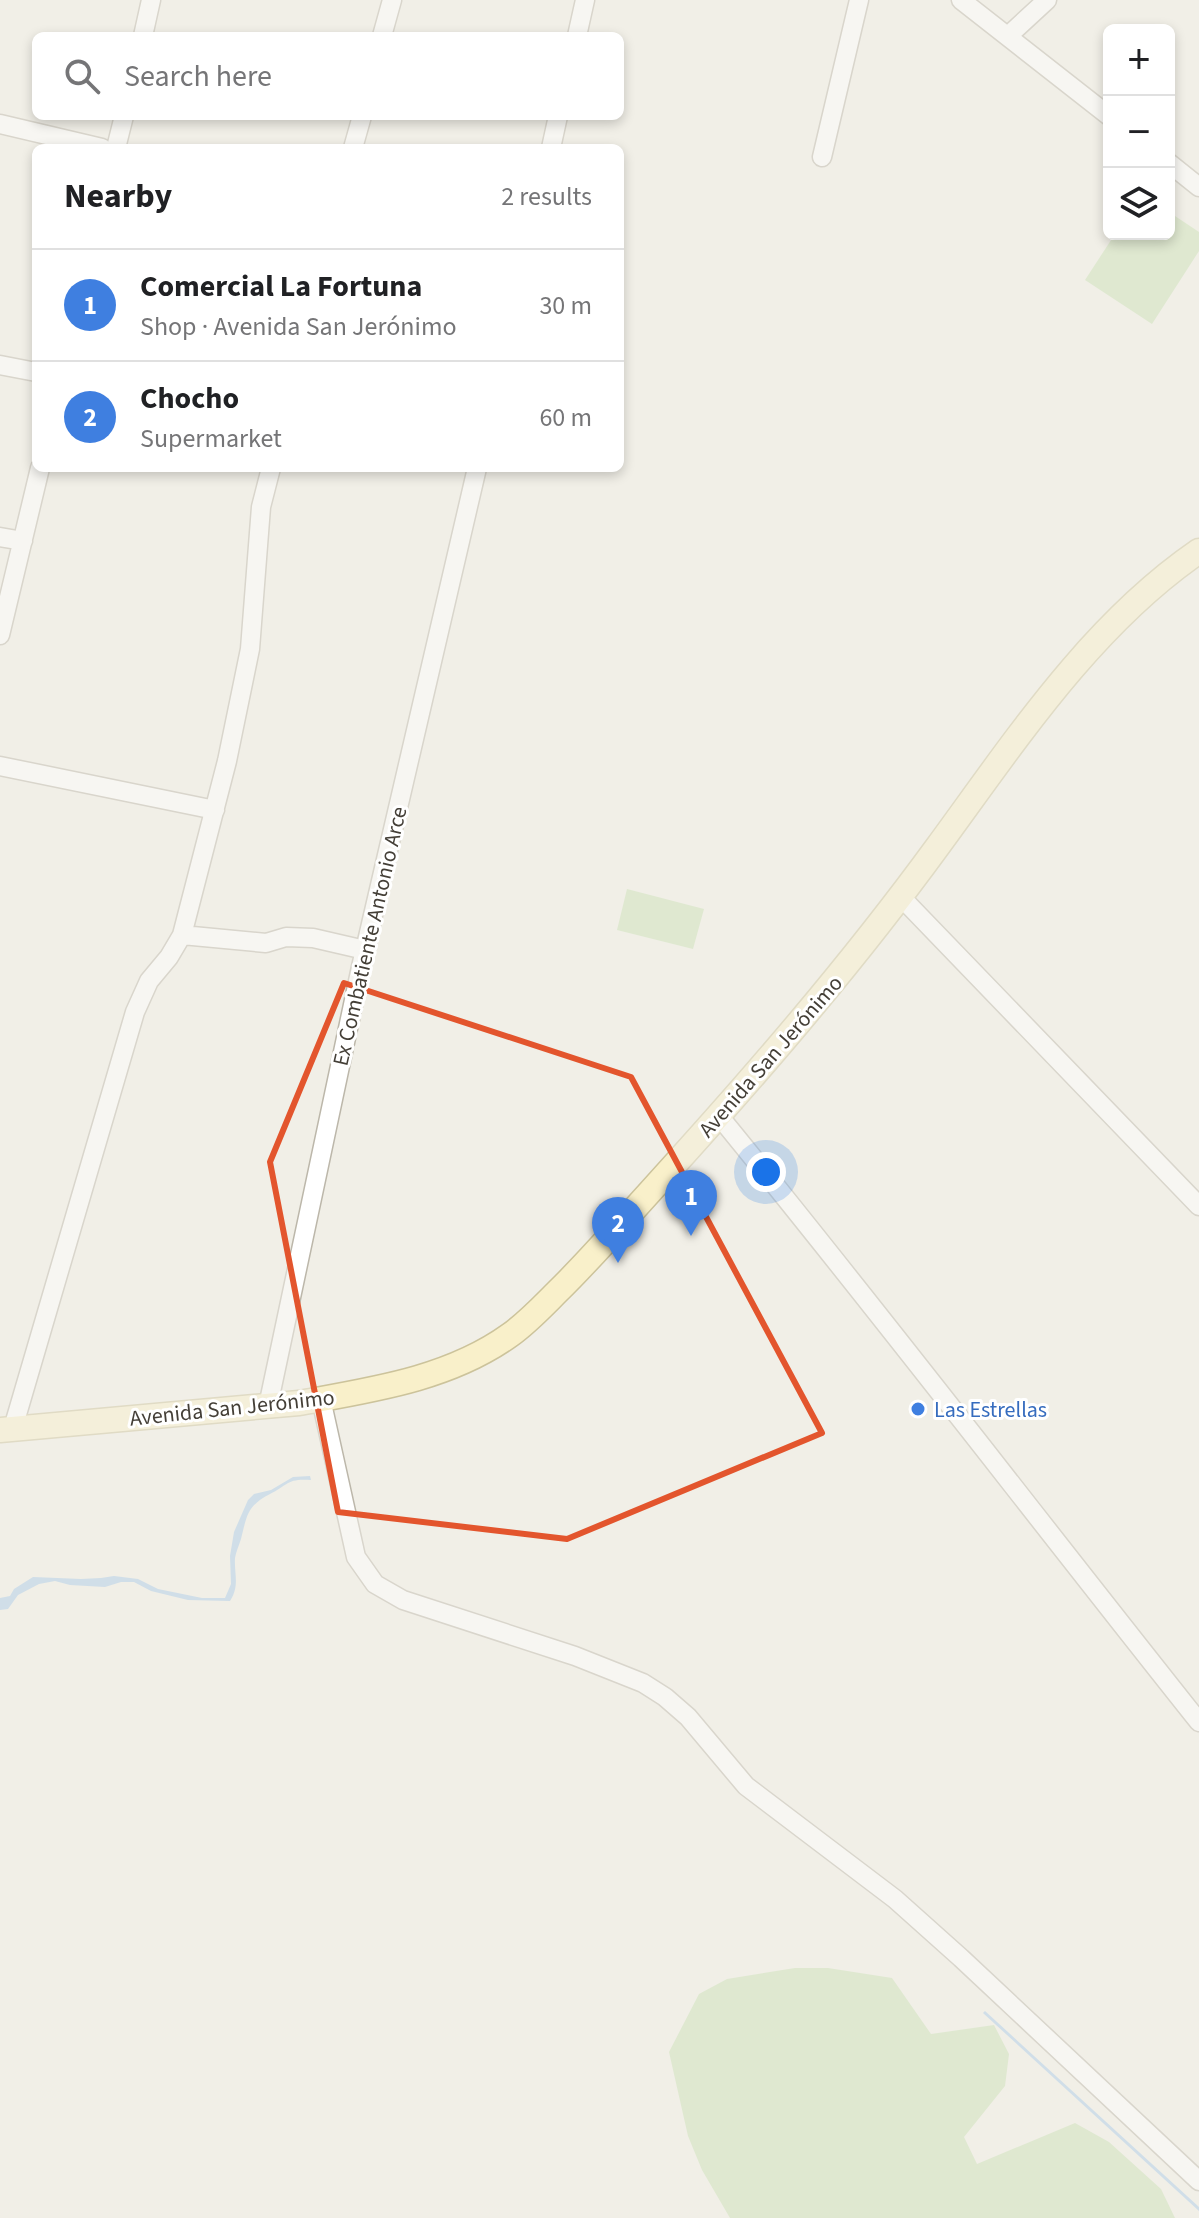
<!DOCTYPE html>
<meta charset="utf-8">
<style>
:root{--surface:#fff;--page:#f6f6f6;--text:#202124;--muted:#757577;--line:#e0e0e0;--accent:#e3552d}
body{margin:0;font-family:"Source Sans 3",sans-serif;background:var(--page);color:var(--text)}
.controls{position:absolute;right:24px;top:24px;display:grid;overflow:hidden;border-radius:12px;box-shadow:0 4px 12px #0003}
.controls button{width:72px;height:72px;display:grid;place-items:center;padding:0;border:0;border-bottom:2px solid var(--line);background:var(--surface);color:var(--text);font:40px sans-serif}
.you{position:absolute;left:766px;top:1172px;width:28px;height:28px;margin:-20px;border:6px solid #fff;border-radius:50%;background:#1a73e8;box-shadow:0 0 0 12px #1a73e833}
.badge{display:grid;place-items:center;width:52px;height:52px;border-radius:50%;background:var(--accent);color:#fff;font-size:26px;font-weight:700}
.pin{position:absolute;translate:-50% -66px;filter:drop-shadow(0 2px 4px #0008)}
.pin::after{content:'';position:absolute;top:42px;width:28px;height:24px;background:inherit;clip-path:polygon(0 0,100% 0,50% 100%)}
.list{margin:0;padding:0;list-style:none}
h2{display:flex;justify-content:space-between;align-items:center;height:104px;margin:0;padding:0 32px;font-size:34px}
h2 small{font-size:26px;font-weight:400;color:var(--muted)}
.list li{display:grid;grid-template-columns:52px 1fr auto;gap:24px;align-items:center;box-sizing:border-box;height:112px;padding:0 32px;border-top:2px solid var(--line)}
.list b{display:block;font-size:30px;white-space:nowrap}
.list p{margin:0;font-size:26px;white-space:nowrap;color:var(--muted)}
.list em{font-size:26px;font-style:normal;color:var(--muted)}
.icon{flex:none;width:44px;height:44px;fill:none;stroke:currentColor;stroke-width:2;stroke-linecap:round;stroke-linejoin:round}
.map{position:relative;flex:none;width:1199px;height:2218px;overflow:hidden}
.search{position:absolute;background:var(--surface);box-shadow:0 4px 12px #0003;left:32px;top:32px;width:592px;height:88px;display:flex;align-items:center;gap:20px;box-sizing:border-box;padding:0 28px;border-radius:12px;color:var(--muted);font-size:30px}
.panel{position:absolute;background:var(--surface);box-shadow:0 4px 12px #0003;left:32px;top:144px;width:592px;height:328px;border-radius:12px}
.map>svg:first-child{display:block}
.green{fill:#cae1b4}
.water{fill:#a9cae8}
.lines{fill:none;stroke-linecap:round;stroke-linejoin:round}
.street-casing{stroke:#bcb7aa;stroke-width:21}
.secondary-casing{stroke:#ccc39b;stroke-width:27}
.street{stroke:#fff;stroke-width:18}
.secondary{stroke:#f9f0ca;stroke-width:24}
.marked{fill:none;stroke:#e3552d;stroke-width:6;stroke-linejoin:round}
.shop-dot{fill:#3f7fe0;stroke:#fff;stroke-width:3}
.labels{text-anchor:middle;stroke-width:6;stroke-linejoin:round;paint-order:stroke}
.street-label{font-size:22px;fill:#443f37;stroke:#fff}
.shop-label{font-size:22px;fill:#366cbe;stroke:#fff;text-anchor:start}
</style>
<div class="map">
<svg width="1199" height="2218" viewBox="0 0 1199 2218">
<rect width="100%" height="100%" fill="#f1efe7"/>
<path class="green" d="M1169 212 1199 232V251L1152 324 1085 280 1115 234H1169Z
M627 889 704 909 693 949 617 930Z
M795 1968H828L892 1978 931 2034 994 2025 1009 2054 1005 2086 964 2137 977 2164 1075 2123 1109 2142 1161 2189 1175 2218H730L702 2170 688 2136 669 2052 699 1994 727 1979Z"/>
<path class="water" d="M310 1476 311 1480C287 1478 288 1485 270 1494 247 1506 247 1515 241 1539 239 1545 236 1552 235 1558 234 1575 240 1585 230 1601L188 1600 151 1591 134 1582H121L105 1587 70 1585 55 1581 39 1584 18 1595 8 1609 0 1610V1598L10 1596 14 1589 33 1577 81 1579 101 1578 114 1576 138 1579 158 1589 202 1598H225L231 1584 230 1556 234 1532 248 1500 254 1494 271 1490 293 1477Z
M985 2011 1199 2207V2211L983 2013Z"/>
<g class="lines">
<defs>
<path id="street" d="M961 0 1109 116
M143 36 151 0
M382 36 392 0
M577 36 585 0
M1008 36 1047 0
M0 124 102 148
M116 148 124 116
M353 148 362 116
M551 148 558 116
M822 157 859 0
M1169 163 1199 187
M0 365 36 372
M0 537 23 541
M0 635 40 468
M0 766 215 810
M901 897 1199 1206
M182 935 266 943 286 937 313 938 365 950
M719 1116C882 1315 1038 1520 1199 1722
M321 1399 356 1557 375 1584 403 1600 575 1656 643 1683 665 1697 688 1717 746 1786 895 1899 961 1958 1199 2181
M268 1406 361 967 477 468
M13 1428 135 1012 149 981 169 957 182 935 227 761 250 649 261 507 271 468"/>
<path id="secondary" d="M0 1430 299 1403C371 1390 449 1379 510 1335 527 1323 542 1307 557 1292 589 1261 618 1227 648 1194 750 1082 849 968 938 846 1015 741 1091 625 1199 551"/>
</defs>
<use href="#street" class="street-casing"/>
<use href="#secondary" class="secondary-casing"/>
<use href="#street" class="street"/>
<use href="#secondary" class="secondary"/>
</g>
<path d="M0 0H1199V2218H0ZM344 983 631 1077 822 1433 567 1539 338 1512 270 1162Z" fill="#f1efe7" fill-opacity=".55" fill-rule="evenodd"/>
<path class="marked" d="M344 983 631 1077 822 1433 567 1539 338 1512 270 1162Z"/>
<circle class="shop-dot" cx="918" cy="1409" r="8"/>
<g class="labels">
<g class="street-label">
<text transform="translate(369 936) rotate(-77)" y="8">Ex Combatiente Antonio Arce</text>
<text transform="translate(770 1056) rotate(-49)" y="8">Avenida San Jerónimo</text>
<text transform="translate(232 1407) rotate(-6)" y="8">Avenida San Jerónimo</text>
</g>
<g class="shop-label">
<text x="934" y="1417">Las Estrellas</text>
</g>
</g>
</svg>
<div class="controls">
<button>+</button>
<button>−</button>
<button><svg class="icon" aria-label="layers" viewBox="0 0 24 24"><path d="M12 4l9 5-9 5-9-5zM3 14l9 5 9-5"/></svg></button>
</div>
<div class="you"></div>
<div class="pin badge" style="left:691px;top:1236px;background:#3f7fe0">1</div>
<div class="pin badge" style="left:618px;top:1263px;background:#3f7fe0">2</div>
<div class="search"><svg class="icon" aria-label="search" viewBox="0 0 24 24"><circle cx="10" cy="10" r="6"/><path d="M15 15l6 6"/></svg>Search here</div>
<section class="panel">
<h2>Nearby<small>2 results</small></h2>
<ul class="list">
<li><span class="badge" style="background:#3f7fe0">1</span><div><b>Comercial La Fortuna</b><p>Shop · Avenida San Jerónimo</p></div><em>30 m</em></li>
<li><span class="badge" style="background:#3f7fe0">2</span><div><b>Chocho</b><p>Supermarket</p></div><em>60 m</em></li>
</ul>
</section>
</div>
